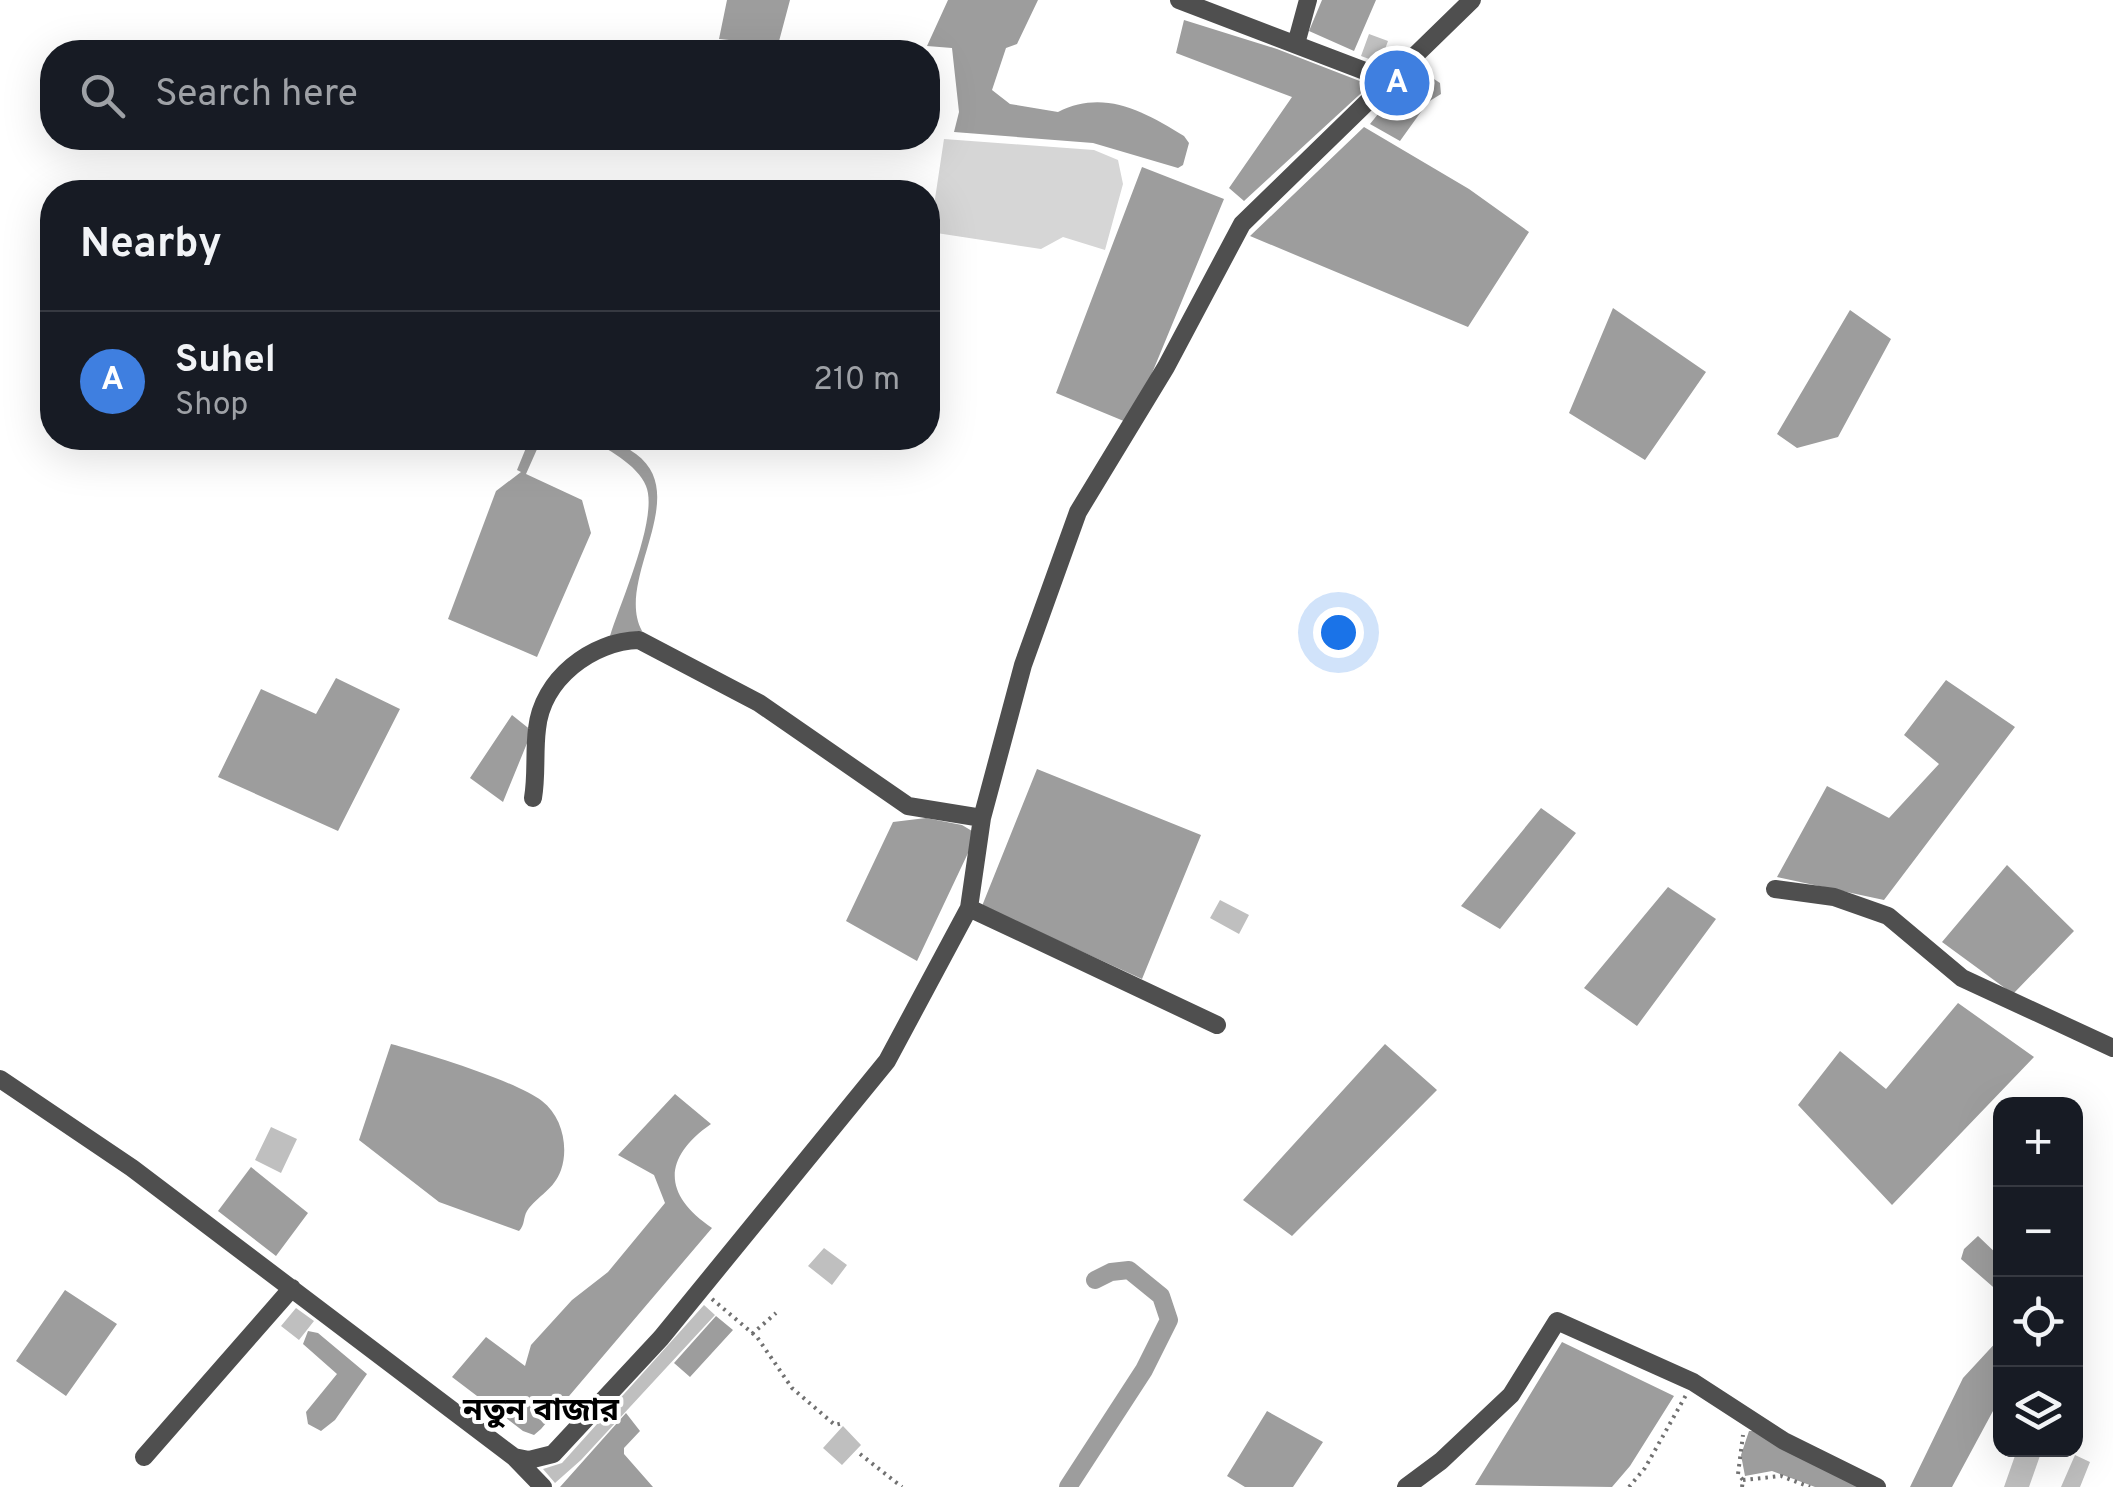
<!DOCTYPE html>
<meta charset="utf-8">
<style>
:root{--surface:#171b24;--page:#20242c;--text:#f1f3f6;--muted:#9ea1a6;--line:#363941;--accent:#8c9099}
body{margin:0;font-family:Overpass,"Noto Sans Bengali",sans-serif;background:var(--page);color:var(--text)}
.controls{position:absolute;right:30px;bottom:30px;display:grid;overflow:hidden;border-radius:20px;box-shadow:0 10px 40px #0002}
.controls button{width:90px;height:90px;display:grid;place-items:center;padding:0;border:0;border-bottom:2px solid var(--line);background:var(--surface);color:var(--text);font:50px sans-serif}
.you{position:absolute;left:1338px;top:632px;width:35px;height:35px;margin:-25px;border:8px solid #fff;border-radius:50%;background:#1a73e8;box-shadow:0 0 0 15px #1a73e833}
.badge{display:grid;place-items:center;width:65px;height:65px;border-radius:50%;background:var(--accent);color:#fff;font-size:32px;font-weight:700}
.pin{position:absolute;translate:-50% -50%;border:5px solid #fff;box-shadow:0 2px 10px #0006}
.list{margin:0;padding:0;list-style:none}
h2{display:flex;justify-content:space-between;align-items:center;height:130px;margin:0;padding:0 40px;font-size:42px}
h2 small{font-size:32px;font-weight:400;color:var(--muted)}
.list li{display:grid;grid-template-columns:65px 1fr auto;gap:30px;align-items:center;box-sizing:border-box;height:140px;padding:0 40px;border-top:2px solid var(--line)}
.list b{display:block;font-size:38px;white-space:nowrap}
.list p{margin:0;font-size:32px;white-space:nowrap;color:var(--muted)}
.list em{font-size:32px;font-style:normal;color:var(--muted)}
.icon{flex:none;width:55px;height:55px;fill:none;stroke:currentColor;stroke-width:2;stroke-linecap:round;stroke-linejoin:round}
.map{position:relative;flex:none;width:2113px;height:1487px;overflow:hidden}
.search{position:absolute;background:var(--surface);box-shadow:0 10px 40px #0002;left:40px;top:40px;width:900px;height:110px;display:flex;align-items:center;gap:25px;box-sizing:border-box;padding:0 35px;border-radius:40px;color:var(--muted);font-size:38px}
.panel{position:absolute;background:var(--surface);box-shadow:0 10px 40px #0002;left:40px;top:180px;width:900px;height:270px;border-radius:40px}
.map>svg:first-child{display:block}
.green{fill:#d6d6d6}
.water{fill:#9d9d9d}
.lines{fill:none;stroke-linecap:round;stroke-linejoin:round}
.canal{stroke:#9d9d9d;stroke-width:18}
.building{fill:#bfbfbf}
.path{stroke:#717171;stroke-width:4;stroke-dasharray:2.5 5;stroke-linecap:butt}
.minor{stroke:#4f4f4f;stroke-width:18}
.labels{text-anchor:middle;stroke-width:8;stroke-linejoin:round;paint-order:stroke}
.neighbourhood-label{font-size:32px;font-weight:bold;fill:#000;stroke:#fff}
</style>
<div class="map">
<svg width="2113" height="1487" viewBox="0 0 2113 1487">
<rect width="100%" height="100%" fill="#fff"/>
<path class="green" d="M944 139 1094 150 1118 160 1123 184 1105 250 1063 237 1041 249 930 232Z"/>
<path class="water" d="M727 0H790L778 45 719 39Z
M948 0H1038L1017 44 1006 48 992 90 1010 104 1058 112C1104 89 1143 111 1184 136L1189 143 1183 165 1178 168 1093 143 954 132 959 112 952 48 927 46Z
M1322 0H1376L1354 51 1309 31Z
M1184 20 1277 49 1370 85 1244 201 1229 188 1292 97 1176 53Z
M1428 75 1440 83 1441 94 1428 102 1400 141 1370 124 1395 93Z
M1364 127 1469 189 1529 232 1468 327 1250 236Z
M1142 167 1224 199 1131 424 1056 393Z
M1613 308 1706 372 1645 460 1569 413Z
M1850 310 1891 339 1838 437 1797 448 1777 434Z
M530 438H542L526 474 582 500 591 533 537 657 448 619 496 491 521 472 517 470Z
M586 438C607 438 618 441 636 454 693 496 614 580 642 631L610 636C620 603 659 517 646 486 638 465 605 447 586 438Z
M336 678 400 709 338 831 218 777 261 689 316 714Z
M1946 680 2015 727 1884 900 1777 877 1827 786 1889 818 1939 764 1904 735Z
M512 715 532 731 503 802 470 778Z
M1037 769 1201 835 1142 979 982 906Z
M1541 808 1576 833 1500 929 1461 906Z
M926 818 962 825 977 834 917 961 846 921 893 822Z
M2007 865 2074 931 2013 994 1942 942Z
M1668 887 1716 919 1637 1026 1584 988Z
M1958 1003 2034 1057 1892 1205 1798 1105 1840 1051 1886 1089Z
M391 1044C425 1053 516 1081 542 1101 562 1116 569 1147 561 1170 554 1190 538 1195 527 1211 523 1218 525 1225 519 1231L439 1202 359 1140Z
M1385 1044 1437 1090 1292 1236 1243 1200Z
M675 1094 711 1124C662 1158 663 1195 712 1228L541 1429 534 1435 523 1431 452 1377 486 1337 525 1366 531 1345 572 1300 608 1272 665 1203 654 1175 618 1155Z
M251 1167 308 1213 276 1256 218 1211Z
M1978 1236 2000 1257V1293L1961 1259 1964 1249Z
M65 1290 117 1324 66 1396 16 1361Z
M716 1316 733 1330 690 1377 674 1363Z
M308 1331 318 1333 367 1374 335 1420 321 1431 308 1424 306 1412 337 1374 303 1344Z
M2000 1338V1398L1952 1487H1910L1963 1378Z
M1562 1342 1674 1396 1630 1466 1612 1487 1475 1485Z
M1267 1411 1323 1442 1293 1487H1245L1227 1476Z
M626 1413 640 1431 624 1448V1454L653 1487H560Z
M1749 1431H1758L1867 1487H1815L1772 1471 1745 1476 1741 1455Z"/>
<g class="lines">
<path class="canal" d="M1068 1487 1144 1370 1169 1320 1161 1296 1129 1270 1111 1272 1095 1280"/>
</g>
<path class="building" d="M1369 34 1388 41 1380 63 1361 56Z
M1220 900 1249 915 1239 934 1210 918Z
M271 1127 297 1139 281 1173 255 1160Z
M824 1248 847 1265 832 1285 808 1266Z
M704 1305 715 1315 581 1460 555 1483 543 1469 562 1463Z
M296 1308 314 1321 299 1340 281 1326Z
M843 1426 861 1445 842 1465 823 1448Z
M2017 1450H2042L2029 1487H2004Z
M2075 1455 2090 1462 2080 1487H2061Z"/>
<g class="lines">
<path class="path" d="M712 1299 757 1337 792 1388 835 1425 843 1423
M752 1334 776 1313
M860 1454 902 1487
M1743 1480 1781 1476 1810 1487
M1629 1487 1645 1468 1686 1395
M1742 1487 1743 1480 1738 1474 1743 1435"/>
<path class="minor" d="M1179 0 1391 81
M1296 44 1308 0
M533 798C537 775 534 752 537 729 542 679 592 641 639 640L759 703 908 806 982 818
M1775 889 1834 897 1888 916 1962 978 2113 1048
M969 908 1217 1025
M0 1079 132 1168 514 1457 543 1487
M144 1457 292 1288
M514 1457 529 1460 553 1454 661 1338 887 1061 969 908 982 818 1023 665 1078 512 1166 367 1242 224 1472 0
M1406 1487 1441 1461 1511 1395 1557 1321 1693 1382 1784 1441 1877 1487"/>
</g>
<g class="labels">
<g class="neighbourhood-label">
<text x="541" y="1420">নতুন বাজার</text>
</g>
</g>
</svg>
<div class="controls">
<button>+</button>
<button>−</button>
<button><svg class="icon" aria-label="locate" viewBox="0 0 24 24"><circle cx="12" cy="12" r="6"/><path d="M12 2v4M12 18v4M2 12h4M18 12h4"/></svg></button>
<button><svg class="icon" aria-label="layers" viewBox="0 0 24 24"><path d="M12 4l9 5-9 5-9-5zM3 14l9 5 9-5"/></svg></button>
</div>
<div class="you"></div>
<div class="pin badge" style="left:1397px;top:83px;background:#3f7fe0">A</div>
<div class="search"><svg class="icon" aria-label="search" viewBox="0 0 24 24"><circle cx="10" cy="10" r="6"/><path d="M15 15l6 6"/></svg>Search here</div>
<section class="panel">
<h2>Nearby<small></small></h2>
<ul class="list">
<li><span class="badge" style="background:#3f7fe0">A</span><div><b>Suhel</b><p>Shop</p></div><em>210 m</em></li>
</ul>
</section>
</div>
